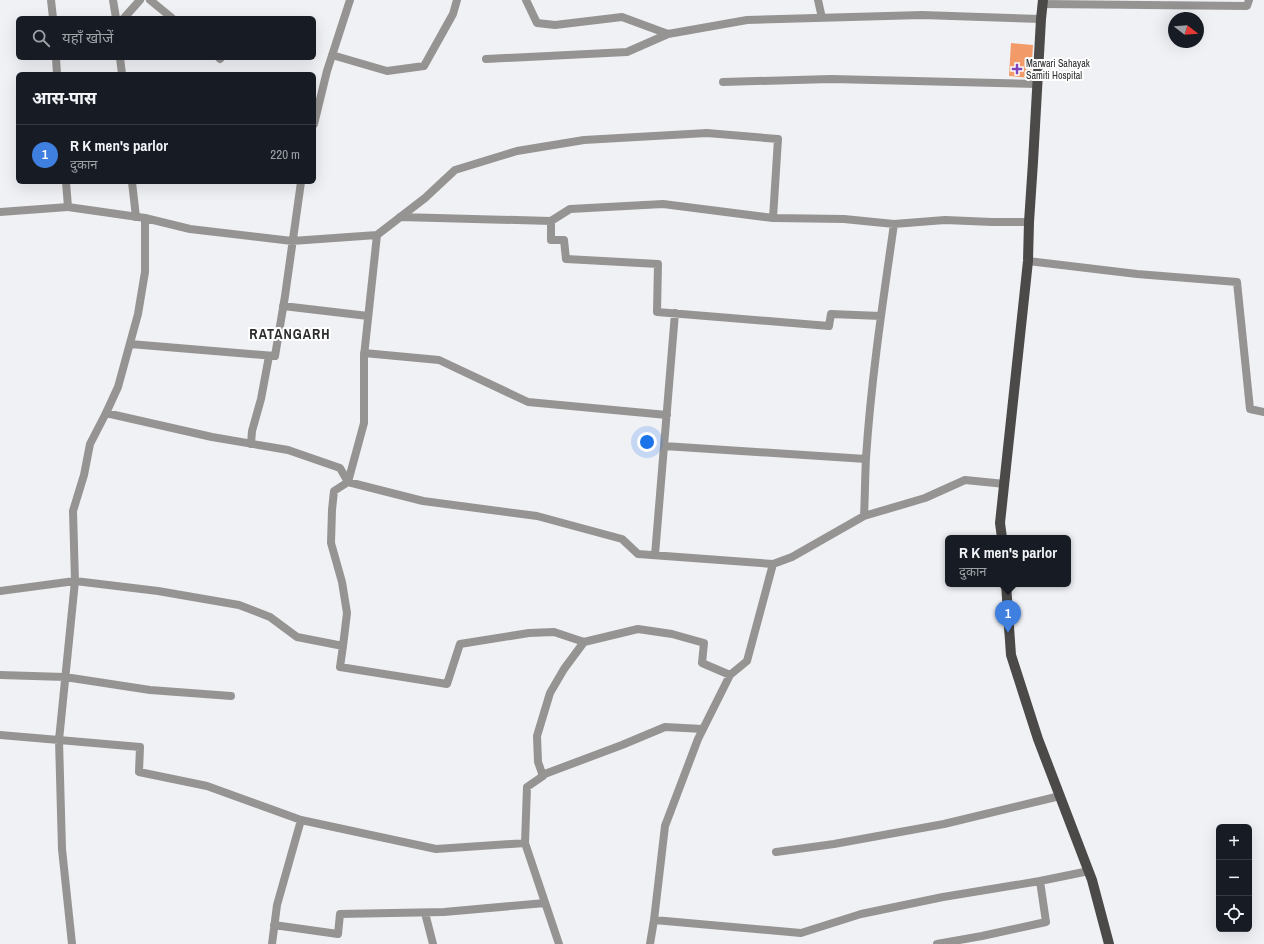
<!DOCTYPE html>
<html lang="hi">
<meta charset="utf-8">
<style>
:root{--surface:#171b24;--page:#242831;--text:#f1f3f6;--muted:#9ea1a6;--line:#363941;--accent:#db2777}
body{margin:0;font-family:"Archivo Narrow","Noto Sans Devanagari",sans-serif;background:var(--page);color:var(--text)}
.controls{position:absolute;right:12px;bottom:12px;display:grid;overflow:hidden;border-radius:6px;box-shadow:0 4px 16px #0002}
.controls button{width:36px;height:36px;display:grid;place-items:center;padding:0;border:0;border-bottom:1px solid var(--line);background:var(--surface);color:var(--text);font:20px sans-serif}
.compass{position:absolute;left:1168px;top:12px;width:36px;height:36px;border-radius:50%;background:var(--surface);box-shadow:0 4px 16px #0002;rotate:107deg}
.you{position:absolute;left:647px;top:442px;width:14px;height:14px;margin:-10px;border:3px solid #fff;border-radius:50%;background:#1a73e8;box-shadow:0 0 0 6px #1a73e833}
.badge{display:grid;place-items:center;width:26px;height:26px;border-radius:50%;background:var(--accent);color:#fff;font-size:13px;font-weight:700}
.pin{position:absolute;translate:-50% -33px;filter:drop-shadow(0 1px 2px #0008)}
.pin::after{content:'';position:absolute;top:21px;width:14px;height:12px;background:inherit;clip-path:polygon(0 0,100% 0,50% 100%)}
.popup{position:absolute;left:945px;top:535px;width:126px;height:52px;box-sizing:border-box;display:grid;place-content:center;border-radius:6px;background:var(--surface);filter:drop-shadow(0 1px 3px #0005);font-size:13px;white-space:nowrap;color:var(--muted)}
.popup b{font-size:15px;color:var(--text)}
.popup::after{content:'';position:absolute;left:50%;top:100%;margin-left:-8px;border:8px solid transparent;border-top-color:var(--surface)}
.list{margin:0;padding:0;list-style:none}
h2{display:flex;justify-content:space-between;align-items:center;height:52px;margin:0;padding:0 16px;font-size:17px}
h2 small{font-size:13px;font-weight:400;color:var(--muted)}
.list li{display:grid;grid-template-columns:26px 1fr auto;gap:12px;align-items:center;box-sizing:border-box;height:60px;padding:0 16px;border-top:1px solid var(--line)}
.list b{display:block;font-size:15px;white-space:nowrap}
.list p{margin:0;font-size:13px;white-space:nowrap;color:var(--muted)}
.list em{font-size:13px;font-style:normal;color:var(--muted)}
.icon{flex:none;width:22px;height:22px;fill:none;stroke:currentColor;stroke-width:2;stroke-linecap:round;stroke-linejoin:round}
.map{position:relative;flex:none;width:1264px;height:944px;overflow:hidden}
.search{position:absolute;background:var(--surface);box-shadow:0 4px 16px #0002;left:16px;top:16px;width:300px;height:44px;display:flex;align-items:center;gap:10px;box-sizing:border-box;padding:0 14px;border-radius:6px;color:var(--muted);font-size:15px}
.panel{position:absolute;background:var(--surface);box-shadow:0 4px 16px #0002;left:16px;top:72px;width:300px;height:112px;border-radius:6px}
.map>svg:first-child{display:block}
.building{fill:#f29b68}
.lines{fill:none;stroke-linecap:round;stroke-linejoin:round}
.minor{stroke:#969493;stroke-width:8}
.tertiary{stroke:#969493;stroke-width:8}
.primary{stroke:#4c4a48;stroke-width:10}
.poi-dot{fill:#8045bb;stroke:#fff;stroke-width:1.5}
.labels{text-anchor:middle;stroke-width:4;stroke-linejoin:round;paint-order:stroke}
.poi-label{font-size:10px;fill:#2c2d2e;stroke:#fff;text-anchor:start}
.district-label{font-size:14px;font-weight:bold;letter-spacing:1px;fill:#2c2d2e;stroke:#fff}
</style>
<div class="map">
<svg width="1264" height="944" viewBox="0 0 1264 944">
<rect width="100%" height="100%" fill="#f0f1f5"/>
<path class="building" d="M1011 43 1033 45 1031 78 1009 76Z"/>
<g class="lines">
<path class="minor" d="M113 0 116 18
M150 0 172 18
M526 0 537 23 555 25 622 17 668 34 747 20 922 15 1041 19
M818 0 822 18
M1043 4 1247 6 1249 0
M124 18 140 0
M332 55 387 71 424 66 453 14 457 0
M120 58 122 74
M219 58 220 59
M486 59 627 52 668 34
M723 82 831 79 1038 84
M314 124 327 71 350 0
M132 182 136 217
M0 212 68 207
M400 217 551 221 570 209 663 204 773 218
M551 221V240H564L566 259 658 264 657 312 829 326 831 314 881 316
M377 235 425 198 455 170 517 151 584 140 707 133 778 139 773 218 844 219 894 224 945 220 992 222H1029
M1028 261 1137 274 1237 282 1250 409 1264 412
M283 306 368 316
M130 344 275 356 285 296 301 182
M364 353 439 360 528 402 667 415
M106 413 118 387 138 314 145 272V218L190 229 292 241 377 235 364 356V423L348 482 334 491 332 510 331 543 342 582 347 613 343 646
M251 444 252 431 261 399 269 356
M664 446 866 459
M864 516C865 497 865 477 866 458 871 380 883 301 894 224
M655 555 675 313
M0 591 75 581 59 740 140 747 139 772 207 786 301 820 436 849 525 843 559 944
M0 675 65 677 150 690 231 696
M730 675 702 663 704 643 672 634 638 629 584 642 554 632 529 633 460 644 447 684 340 667 343 646 297 637 270 617 239 605 158 591 75 581 73 511 84 475 90 444 106 413 212 437 288 450 340 468 348 482 423 501 537 516 622 539 638 554 773 564
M0 735 59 740 62 849 72 944
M542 775 622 745 665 727 703 729
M525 843 527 787 543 776 538 762 537 736 550 693 564 669 584 642
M776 852 834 844 944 824 1060 796
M425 913 433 944
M654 920 665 826 698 739 730 675 747 661 773 564 792 557 864 516 925 498 965 480 1005 484
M274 925 338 934 340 914 444 912 545 903
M272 944 277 905 301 820
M650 944 654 920 801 933 861 914 943 897 1040 881
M937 944 982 936 1046 922 1040 881 1089 871"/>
<path class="tertiary" d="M51 0 53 18
M56 58 57 74
M66 182 68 207 145 218"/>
<path class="primary" d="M1002 538 1000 523 1028 261 1029 222 1033 162 1041 19 1043 0
M1006 584 1011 655 1038 739 1092 880 1109 944"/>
</g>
<path class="poi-dot" d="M1015 63h4v4h4v4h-4v4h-4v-4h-4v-4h4z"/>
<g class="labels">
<g class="poi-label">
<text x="1026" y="67">Marwari Sahayak<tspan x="1026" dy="12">Samiti Hospital</tspan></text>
</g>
<g class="district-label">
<text x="290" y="339">RATANGARH</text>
</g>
</g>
</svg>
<div class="controls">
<button>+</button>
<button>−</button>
<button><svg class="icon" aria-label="locate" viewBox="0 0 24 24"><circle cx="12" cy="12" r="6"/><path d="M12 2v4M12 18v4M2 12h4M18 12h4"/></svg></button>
</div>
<svg class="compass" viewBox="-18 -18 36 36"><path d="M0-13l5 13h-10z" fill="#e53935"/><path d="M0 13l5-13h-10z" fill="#9ea1a6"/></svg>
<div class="you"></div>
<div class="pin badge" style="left:1008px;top:633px;background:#3f7fe0">1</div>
<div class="popup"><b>R K men's parlor</b>दुकान</div>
<div class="search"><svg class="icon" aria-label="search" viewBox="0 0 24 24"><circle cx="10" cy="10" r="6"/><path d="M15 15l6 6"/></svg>यहाँ खोजें</div>
<section class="panel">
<h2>आस-पास<small></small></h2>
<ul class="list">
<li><span class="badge" style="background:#3f7fe0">1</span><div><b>R K men's parlor</b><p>दुकान</p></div><em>220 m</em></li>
</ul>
</section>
</div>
